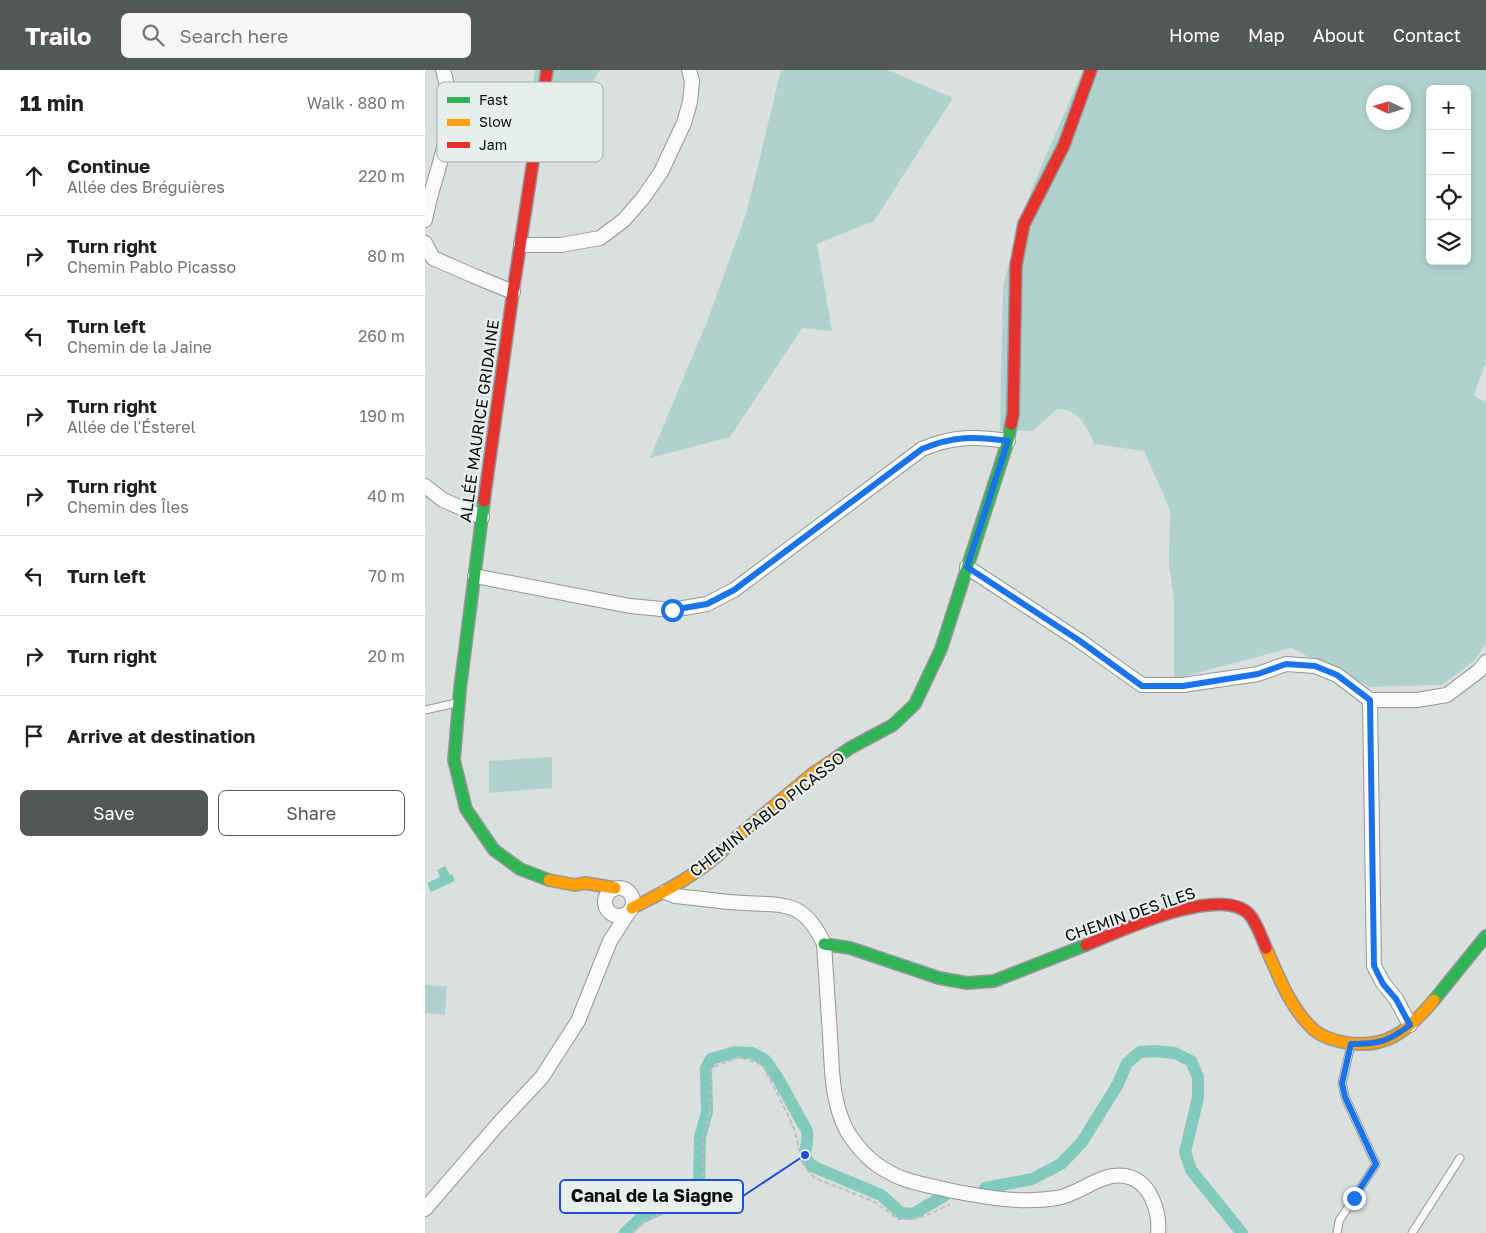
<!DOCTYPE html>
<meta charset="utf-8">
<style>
:root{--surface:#fff;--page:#f6f6f6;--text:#202124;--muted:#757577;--line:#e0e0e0;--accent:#535756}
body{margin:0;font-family:"Golos Text",sans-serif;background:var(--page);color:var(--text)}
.controls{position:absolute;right:15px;top:15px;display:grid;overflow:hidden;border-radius:8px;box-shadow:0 2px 8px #0003}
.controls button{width:45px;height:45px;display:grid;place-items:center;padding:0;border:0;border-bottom:1px solid var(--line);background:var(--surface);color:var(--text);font:25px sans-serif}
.compass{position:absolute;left:941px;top:15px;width:45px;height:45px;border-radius:50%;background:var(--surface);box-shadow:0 2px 8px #0003;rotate:274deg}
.stop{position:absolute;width:15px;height:15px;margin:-11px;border:4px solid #1a73e8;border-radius:50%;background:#fff}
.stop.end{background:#1a73e8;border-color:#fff;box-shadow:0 1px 5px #0008}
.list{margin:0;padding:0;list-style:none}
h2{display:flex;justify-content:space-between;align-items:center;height:65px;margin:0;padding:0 20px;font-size:21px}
h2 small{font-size:16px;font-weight:400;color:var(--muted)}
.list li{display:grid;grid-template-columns:32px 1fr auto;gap:15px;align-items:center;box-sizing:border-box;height:80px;padding:0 20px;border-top:1px solid var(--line)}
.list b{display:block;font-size:19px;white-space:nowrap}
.list p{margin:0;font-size:16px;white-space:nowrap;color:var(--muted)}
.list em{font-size:16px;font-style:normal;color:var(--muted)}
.actions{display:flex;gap:10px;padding:15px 20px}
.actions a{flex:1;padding:11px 0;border:1px solid var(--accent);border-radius:8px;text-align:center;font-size:18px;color:var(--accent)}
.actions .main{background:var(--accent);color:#fff}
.icon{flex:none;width:28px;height:28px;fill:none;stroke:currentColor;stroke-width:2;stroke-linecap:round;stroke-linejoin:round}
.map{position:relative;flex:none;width:1061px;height:1163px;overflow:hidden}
header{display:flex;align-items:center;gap:30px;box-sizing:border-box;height:70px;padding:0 25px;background:var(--accent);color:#fff}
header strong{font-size:24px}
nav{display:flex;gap:28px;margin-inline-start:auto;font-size:18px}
.search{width:350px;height:45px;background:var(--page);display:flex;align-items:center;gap:12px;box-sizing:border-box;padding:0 18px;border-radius:8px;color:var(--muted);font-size:19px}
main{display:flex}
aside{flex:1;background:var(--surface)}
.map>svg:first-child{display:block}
.green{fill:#afd3cc;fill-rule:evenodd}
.water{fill:#81cabd}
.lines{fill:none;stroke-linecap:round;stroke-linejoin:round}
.canal{stroke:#81cabd;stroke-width:12}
.lane-casing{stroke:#939796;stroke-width:9}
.street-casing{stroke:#939796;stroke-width:16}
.fast-casing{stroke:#939796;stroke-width:14}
.slow-casing{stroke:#939796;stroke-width:14}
.jam-casing{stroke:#939796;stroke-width:14}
.path{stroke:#bebfbf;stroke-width:2;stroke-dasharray:5 2.5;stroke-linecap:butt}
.lane{stroke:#fafafa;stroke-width:7}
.street{stroke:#fafafa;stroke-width:14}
.fast{stroke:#30b455;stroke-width:11}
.slow{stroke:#ff9f0a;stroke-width:11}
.jam{stroke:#e5322d;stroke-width:11}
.route{stroke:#1a73e8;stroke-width:6}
.labels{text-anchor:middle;stroke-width:4.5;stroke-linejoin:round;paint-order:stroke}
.street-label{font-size:16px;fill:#0a0d0c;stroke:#e7efed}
.key{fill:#e7efed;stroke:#a5abaa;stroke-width:1}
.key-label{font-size:14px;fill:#0a0d0c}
.leader{fill:none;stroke:#1d4ed8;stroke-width:2}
.callout-dot{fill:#1d4ed8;stroke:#e7efed;stroke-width:2}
.callout{fill:#e7efed;stroke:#1d4ed8;stroke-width:2}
.callout-label{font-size:18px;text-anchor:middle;font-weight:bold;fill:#0a0d0c}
</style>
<header>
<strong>Trailo</strong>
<div class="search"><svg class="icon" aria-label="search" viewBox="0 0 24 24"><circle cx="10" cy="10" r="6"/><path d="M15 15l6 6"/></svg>Search here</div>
<nav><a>Home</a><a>Map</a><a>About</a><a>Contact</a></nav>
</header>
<main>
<aside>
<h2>11 min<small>Walk · 880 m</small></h2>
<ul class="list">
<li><svg class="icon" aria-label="ahead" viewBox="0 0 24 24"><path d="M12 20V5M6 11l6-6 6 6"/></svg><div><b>Continue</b><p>Allée des Bréguières</p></div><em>220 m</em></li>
<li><svg class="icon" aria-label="right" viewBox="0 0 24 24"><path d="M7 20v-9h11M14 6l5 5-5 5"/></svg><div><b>Turn right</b><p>Chemin Pablo Picasso</p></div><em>80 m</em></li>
<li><svg class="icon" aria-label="left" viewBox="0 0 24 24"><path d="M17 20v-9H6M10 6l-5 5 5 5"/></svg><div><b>Turn left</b><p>Chemin de la Jaine</p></div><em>260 m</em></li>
<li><svg class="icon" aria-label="right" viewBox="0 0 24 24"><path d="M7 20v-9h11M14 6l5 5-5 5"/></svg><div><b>Turn right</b><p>Allée de l'Ésterel</p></div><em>190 m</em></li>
<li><svg class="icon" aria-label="right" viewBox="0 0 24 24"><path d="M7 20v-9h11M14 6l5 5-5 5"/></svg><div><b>Turn right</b><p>Chemin des Îles</p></div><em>40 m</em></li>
<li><svg class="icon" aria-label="left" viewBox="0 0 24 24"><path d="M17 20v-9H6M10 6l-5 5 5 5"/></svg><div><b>Turn left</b></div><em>70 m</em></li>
<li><svg class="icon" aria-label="right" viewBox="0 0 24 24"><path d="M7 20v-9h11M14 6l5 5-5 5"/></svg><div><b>Turn right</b></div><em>20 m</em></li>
<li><svg class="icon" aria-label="arrive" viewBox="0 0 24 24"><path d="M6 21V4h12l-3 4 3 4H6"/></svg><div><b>Arrive at destination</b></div></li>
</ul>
<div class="actions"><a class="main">Save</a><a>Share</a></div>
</aside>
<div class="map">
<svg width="1061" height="1163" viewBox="0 0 1061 1163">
<rect width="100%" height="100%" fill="#dbe0df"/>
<path class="green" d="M110 0H175L144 53 104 46Z
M356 0H463L528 28 449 151 392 174 407 261 377 258 305 367 225 388 283 249 322 141Z
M658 0H1061V291L1049 325 1061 333V573L1050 590 1017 615 945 617 866 578 749 609V529L744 495 745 440 719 381 669 374C662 356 653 338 632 339L608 361 575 360 578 215 607 118ZM1005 19H1042V191H1005ZM948 22H978V52H948Z
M127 687V718L64 723V691Z
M0 915 22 916 20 945 0 943Z"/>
<path class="water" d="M20 796 25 805 27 804 30 811 6 822 2 813 15 807 12 800Z"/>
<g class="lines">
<path class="canal" d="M560 1118 607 1109 636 1094 657 1072 693 1014 702 993 715 982 729 981 750 983 766 991 773 1007V1028L760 1082 766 1100 817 1163
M200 1163 216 1148 267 1124 274 1118 275 1067 282 1042 281 998 286 989 310 982 327 983 340 990 352 1007 382 1061C385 1076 373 1086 389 1097L456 1125 476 1143 488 1144 519 1126"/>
<defs>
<path id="lane" d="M0 640 31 633
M912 1163 914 1151 951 1094 920 1027 917 1013 926 975
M987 1163 1035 1088"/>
<path id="street" d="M0 150C10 95 36 58 18 0
M0 173 8 188 49 206 88 222
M96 175H136L175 168 199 150 218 128 236 102 259 53 265 32 267 11 264 0
M0 416 18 430 57 447
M542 497 655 571 717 615H758L833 604 861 594 890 596 912 605 945 630H992L1022 625 1055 600 1061 592
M50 506 205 536 247 540 282 534 309 520 497 379C528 366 550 366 583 371
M945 630 949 896 958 913 971 929 985 955
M180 832a14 14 0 1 1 28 0a14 14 0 1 1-28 0Z
M240 822 250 826C273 828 296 832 319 833 361 835 379 831 399 874 401 904 403 934 405 965 407 997 406 1031 422 1061 432 1077 445 1092 462 1101 480 1112 502 1115 523 1120 559 1127 596 1134 632 1128 656 1124 675 1102 700 1106 725 1110 735 1141 733 1163
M0 1139 75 1052 117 1007 153 951 185 871 203 843"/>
<path id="fast" d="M59 431 35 619 29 690 41 739 69 780 95 799 124 810
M408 690 425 678 468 655 490 634 516 579 583 371 586 354
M399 874 425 878 514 908 542 913 569 911 661 875
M1009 930 1061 866"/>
<path id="slow" d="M124 810 150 815 160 813 190 818
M207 838C240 822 285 798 308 770L387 704 408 690
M841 878C854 907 865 938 889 960 897 967 908 970 917 972 960 981 983 961 1009 930"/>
<path id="jam" d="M586 354 588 345 591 195 599 154 639 75 666 0
M59 431 88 222 122 0
M661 875C693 862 795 814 824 844 832 853 836 867 841 878"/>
</defs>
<use href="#lane" class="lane-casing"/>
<use href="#street" class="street-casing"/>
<use href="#fast" class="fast-casing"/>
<use href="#slow" class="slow-casing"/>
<use href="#jam" class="jam-casing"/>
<path class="path" d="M207 1163 221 1150 269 1128 278 1119V1067L285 1042 286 998 314 987 338 995C348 1016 360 1037 369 1059 375 1077 374 1095 390 1108L450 1132 473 1149H489L505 1144 525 1134"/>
<use href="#lane" class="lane"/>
<use href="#street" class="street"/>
<use href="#fast" class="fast"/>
<use href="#slow" class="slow"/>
<use href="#jam" class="jam"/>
</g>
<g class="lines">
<path class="route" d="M247 540 282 534 309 520 497 379C528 366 550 366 583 371L542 497 655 571 717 616H758L833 604 861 594 890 596 912 605 945 630 949 896 958 914 971 929 985 955C963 972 953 974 926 974L917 1013 920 1027 951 1094 929 1128"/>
</g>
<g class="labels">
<g class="street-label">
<text transform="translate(54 351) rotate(-82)" y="6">ALLÉE MAURICE GRIDAINE</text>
<text transform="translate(342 744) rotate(-38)" y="6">CHEMIN PABLO PICASSO</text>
<text transform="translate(705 844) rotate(-19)" y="6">CHEMIN DES ÎLES</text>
</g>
</g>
<rect x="12" y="12" width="166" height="80" rx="8" class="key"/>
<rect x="22" y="27" width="23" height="6" fill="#30b455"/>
<rect x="22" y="49" width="23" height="7" fill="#ff9f0a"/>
<rect x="22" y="72" width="23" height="6" fill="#e5322d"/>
<g class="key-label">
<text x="54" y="35">Fast</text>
<text x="54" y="57">Slow</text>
<text x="54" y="80">Jam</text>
</g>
<path class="leader" d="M380 1085L318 1126"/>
<circle class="callout-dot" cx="380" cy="1085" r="5"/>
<rect class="callout" x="135" y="1110" width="183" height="33" rx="5"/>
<g class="callout-label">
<text x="227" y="1132">Canal de la Siagne</text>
</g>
</svg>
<div class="controls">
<button>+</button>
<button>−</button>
<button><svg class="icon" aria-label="locate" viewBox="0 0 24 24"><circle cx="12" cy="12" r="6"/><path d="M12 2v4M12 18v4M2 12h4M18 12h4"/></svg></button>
<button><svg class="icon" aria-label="layers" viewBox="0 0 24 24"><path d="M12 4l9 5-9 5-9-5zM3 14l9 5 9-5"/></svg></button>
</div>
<svg class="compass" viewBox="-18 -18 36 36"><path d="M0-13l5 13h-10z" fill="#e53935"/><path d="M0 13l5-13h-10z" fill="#757577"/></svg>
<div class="stop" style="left:247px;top:540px"></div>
<div class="stop end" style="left:929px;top:1128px"></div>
</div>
</main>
